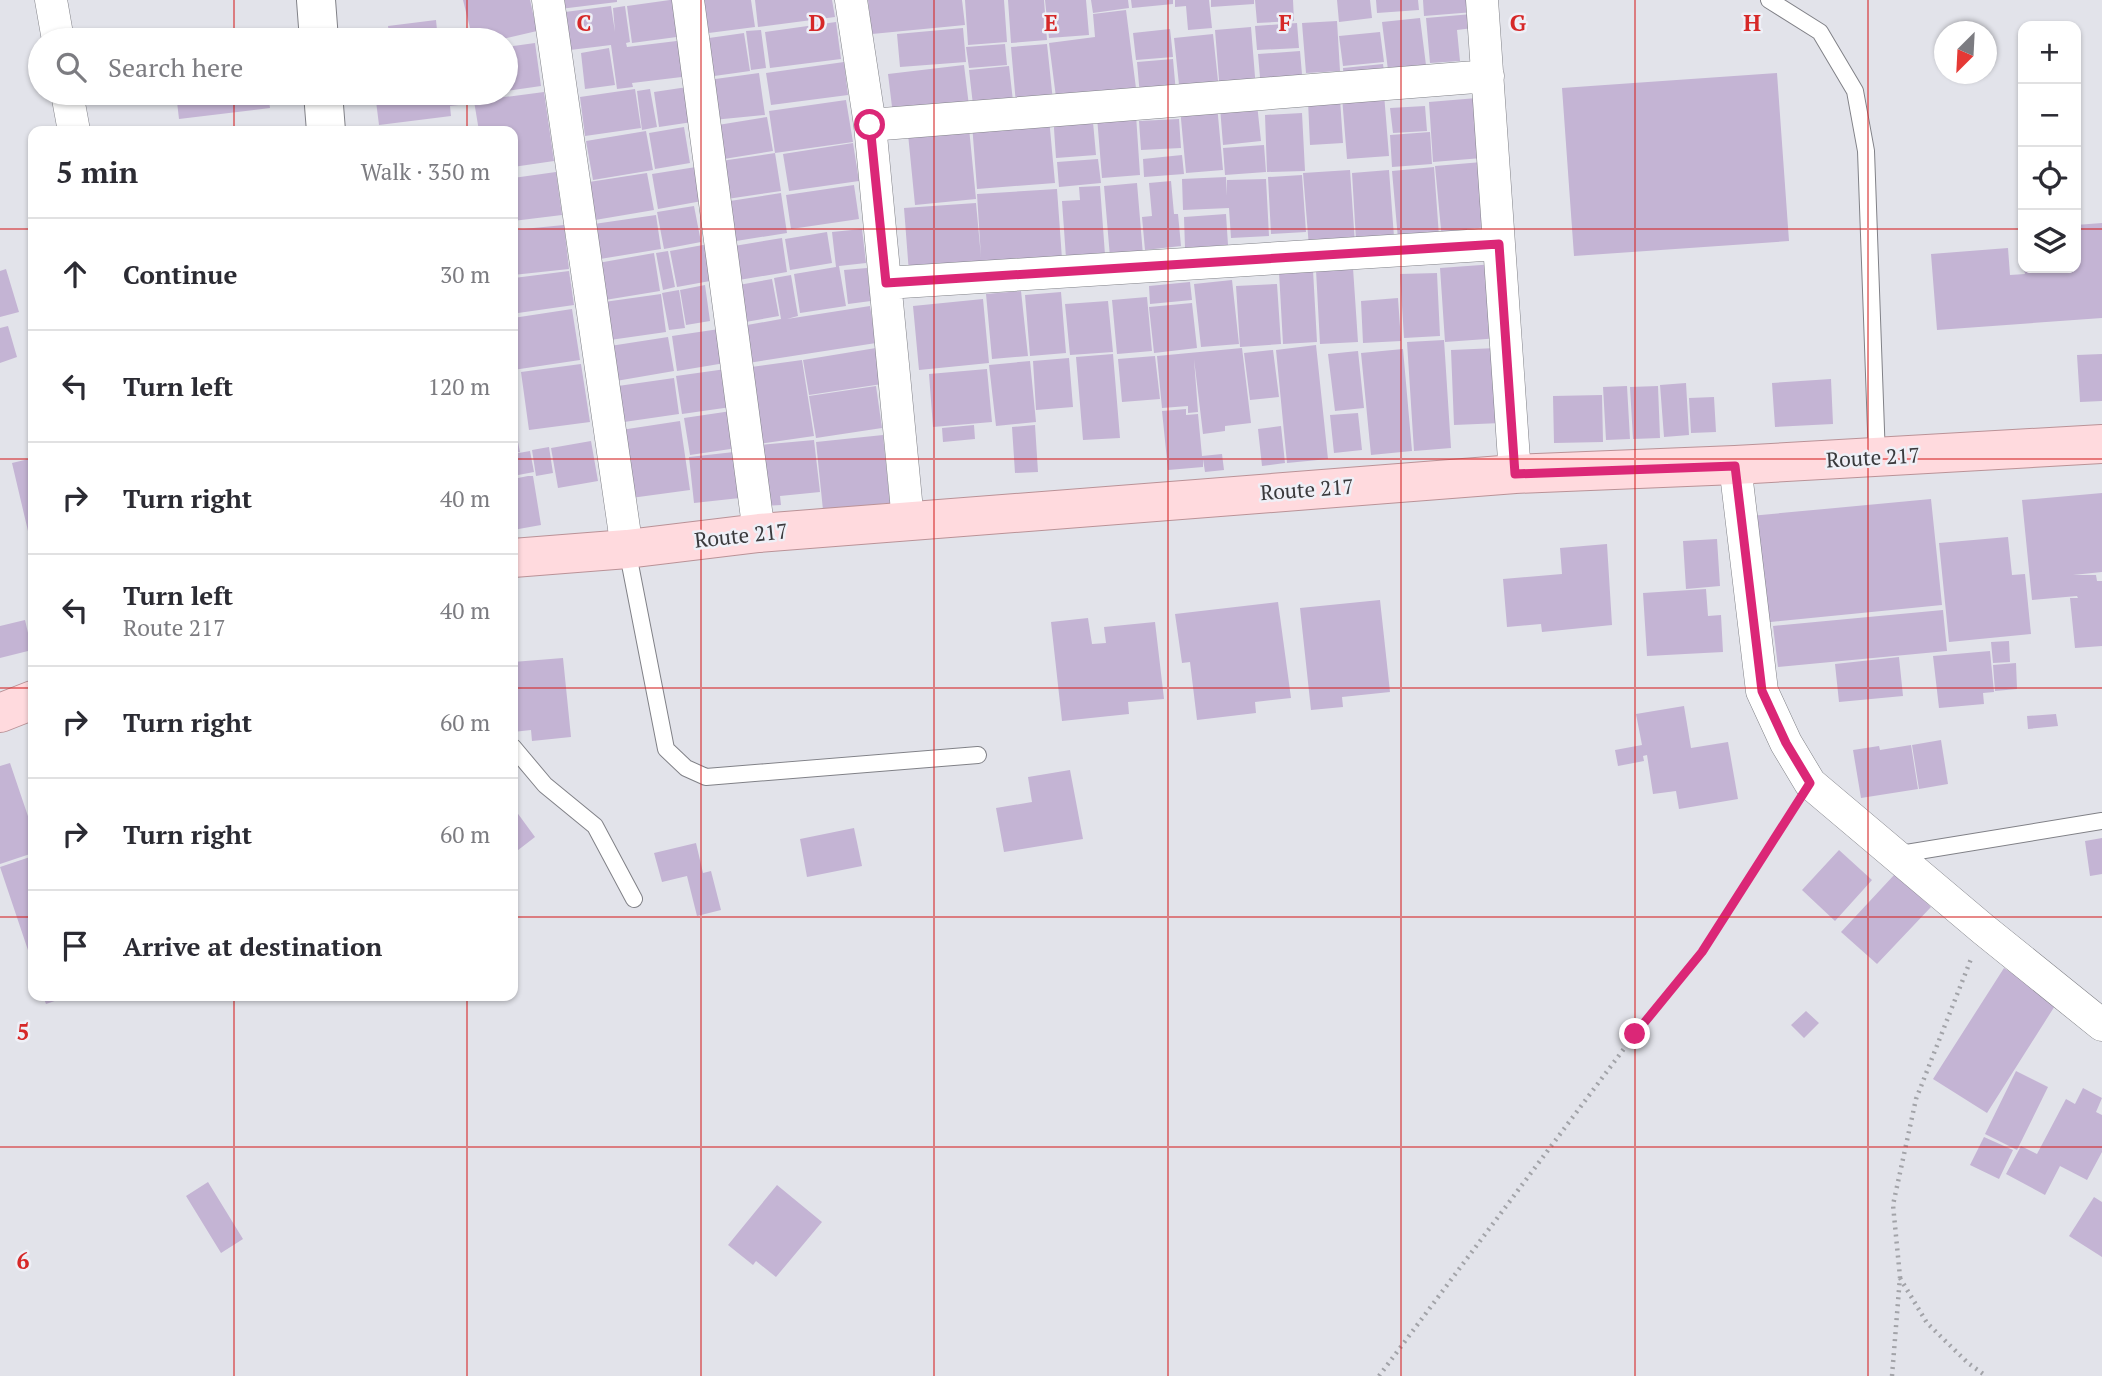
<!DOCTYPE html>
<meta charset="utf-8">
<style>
:root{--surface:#fff;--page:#f2f2f3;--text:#2b2b33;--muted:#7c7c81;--line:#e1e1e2}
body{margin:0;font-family:"PT Serif",serif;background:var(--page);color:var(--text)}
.controls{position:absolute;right:21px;top:21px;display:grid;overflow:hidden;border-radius:14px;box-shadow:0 2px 5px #0004}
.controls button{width:63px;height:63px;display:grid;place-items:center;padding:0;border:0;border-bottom:2px solid var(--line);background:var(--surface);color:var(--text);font:35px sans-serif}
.compass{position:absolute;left:1934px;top:21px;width:63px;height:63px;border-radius:50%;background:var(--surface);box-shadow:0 2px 5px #0004;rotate:204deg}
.stop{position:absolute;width:21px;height:21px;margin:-16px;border:5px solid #db2777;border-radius:50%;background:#fff}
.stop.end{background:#db2777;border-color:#fff;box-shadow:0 2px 7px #0008}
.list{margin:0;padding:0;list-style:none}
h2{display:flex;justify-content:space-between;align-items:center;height:91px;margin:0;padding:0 28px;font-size:30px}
h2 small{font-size:23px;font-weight:400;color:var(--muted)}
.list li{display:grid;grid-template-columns:46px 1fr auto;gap:21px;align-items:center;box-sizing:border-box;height:112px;padding:0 28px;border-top:2px solid var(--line)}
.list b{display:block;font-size:26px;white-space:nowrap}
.list p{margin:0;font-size:23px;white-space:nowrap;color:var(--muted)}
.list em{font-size:23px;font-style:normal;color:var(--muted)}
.icon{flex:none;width:38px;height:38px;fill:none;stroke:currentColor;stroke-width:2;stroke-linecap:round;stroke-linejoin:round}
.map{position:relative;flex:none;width:2102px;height:1376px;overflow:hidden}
.search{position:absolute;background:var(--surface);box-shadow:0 2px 5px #0004;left:28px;top:28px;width:490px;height:77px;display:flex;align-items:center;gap:18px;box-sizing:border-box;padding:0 24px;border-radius:38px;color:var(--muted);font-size:26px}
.panel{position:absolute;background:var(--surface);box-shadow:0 2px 5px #0004;left:28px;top:126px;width:490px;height:875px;border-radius:14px}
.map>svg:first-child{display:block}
.building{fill:#c4b4d4}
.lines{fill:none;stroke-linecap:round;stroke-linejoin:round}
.service-casing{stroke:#808187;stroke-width:18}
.minor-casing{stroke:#808187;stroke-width:33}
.tertiary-casing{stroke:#808187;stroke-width:40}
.primary-casing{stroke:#ba9297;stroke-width:40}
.path{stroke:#a2a3a8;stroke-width:4.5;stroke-dasharray:2 5;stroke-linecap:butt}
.service{stroke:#fff;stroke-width:16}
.minor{stroke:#fff;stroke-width:32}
.tertiary{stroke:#fff;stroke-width:38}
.primary{stroke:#ffdade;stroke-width:38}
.route{stroke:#db2777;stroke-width:9}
.grid{fill:none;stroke:#d62828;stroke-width:2;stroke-opacity:0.55}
.labels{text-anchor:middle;stroke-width:5;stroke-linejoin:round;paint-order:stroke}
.street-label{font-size:21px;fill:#3a3a3d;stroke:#eff0f7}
.grid-label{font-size:23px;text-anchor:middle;font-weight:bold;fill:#d62828;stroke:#eff0f7;stroke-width:5;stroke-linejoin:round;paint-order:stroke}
</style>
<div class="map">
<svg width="2102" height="1376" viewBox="0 0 2102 1376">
<rect width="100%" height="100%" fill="#e2e3ea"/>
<path class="building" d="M463 0H530L537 31 498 40H473Z
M558 0H617V2L560 9Z
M670 0H679L684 36 632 43 627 6Z
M696 0H751L755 27 701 34Z
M755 0H832L835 17 758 27Z
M868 0H962L965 25 872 34Z
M965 0H1004L1007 42 968 45Z
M1008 0H1044L1047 40 1011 43Z
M1045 0H1086L1089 35 1049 38Z
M1091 0H1128L1129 8 1093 13Z
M1131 0H1173V4L1132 8Z
M1175 0H1209L1212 28 1188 30 1186 6 1175 7Z
M1211 0H1254V4L1211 7Z
M1255 0H1293L1294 21 1257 23Z
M1337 0H1370L1372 18 1339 22Z
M1376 0H1418L1419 10 1377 13Z
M1423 0H1473L1474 12 1424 16Z
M611 6 615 32 613 8 625 6 630 42 626 43 627 47 685 40 690 76 632 83 633 87 617 89 611 45 570 50 565 12Z
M1126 10 1137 96 1057 105 1049 43 1095 37 1093 14Z
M1472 14 1473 28 1457 30 1460 61 1430 63 1426 18Z
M1420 18 1427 73 1389 78 1382 22Z
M436 20 438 40H390L388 26Z
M1337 21 1340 71 1306 73 1302 23Z
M836 22 841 59 770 68 765 32Z
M1297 23 1299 48 1257 50 1255 26Z
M1251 27 1256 89 1220 92 1215 30Z
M963 28 966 62 900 67 897 34Z
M1170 29 1173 57 1136 60 1133 33Z
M761 30 766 68 751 70 746 31Z
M1380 32 1384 62 1343 66 1339 36Z
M744 33 750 71 707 77 702 39Z
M1213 34 1219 90 1180 94 1174 38Z
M535 43 541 86 506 91V47Z
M1005 44 1007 65 969 68 966 47Z
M1047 44 1053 101 1016 104 1011 47Z
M609 48 615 85 585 89 581 53Z
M1300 51 1303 86 1261 89 1258 54Z
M1173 59 1176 93 1140 96 1137 62Z
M844 62 848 95 771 105 766 73Z
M1383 64 1385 79 1344 83 1343 68Z
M964 65 969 106 893 115 888 74Z
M1009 66 1013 101 973 105 969 70Z
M759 73 765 115 713 120 708 80Z
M1777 73 1789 241 1574 256 1562 88Z
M694 86 699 121 659 127 654 92Z
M635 89 641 128 585 136 580 97Z
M650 89 657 127 642 130 637 91Z
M544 92 554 161 513 167V131H479L474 101Z
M176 93H268L270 108 179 119Z
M375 93H466L467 104 450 106 451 116 379 125Z
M1384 94 1389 156 1347 159 1342 97Z
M1477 98 1482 158 1433 162 1429 102Z
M1340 99 1343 143 1310 145 1308 101Z
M846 100 853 142 775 153 769 111Z
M1257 104 1261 141 1223 145 1220 107Z
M1217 105 1223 170 1186 173 1180 108Z
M1425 106 1427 131 1393 133 1390 108Z
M1092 111 1096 155 1056 158 1053 114Z
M1302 113 1305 171 1267 172 1265 115Z
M1136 115 1140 175 1102 178 1097 117Z
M767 117 773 151 724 159 718 125Z
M1049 118 1055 183 977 189 972 124Z
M1179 119 1181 148 1141 150 1139 121Z
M684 127 690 163 655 169 649 133Z
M969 128 976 199 915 205 908 134Z
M646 131 653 170 593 180 586 141Z
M1430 132 1432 164 1392 167 1390 135Z
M853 143 859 181 789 191 783 154Z
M1264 145 1266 172 1225 175 1223 148Z
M775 153 781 191 727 199 721 161Z
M1182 155 1184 174 1144 177 1143 159Z
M1098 159 1101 183 1059 187 1057 162Z
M1482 162 1489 227 1467 229 1468 238 1442 240 1435 166Z
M696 167 702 201 658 209 652 174Z
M1434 167 1439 236 1398 239 1392 171Z
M1350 170 1355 244 1309 247 1303 173Z
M1389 170 1394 237 1356 240 1352 173Z
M556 172 562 215 513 221V178Z
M647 173 654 210 595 220 589 182Z
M1302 175 1306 232 1271 234 1268 177Z
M1226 177 1227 196V180L1266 179 1269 236 1231 238 1229 208 1183 210 1182 179Z
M1171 181 1174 214H1178L1181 246 1145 250 1142 217 1152 216 1149 183Z
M1137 183 1143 255 1110 257 1104 186Z
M854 185 859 219 791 229 786 195Z
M1100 186 1105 255 1066 258 1062 201 1080 200 1079 187Z
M1057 189 1062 259 909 273 904 208 976 203 981 257 977 194Z
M781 193 787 233 736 241 730 201Z
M694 206 701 242 664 249 657 212Z
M1226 214 1228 245 1185 248 1184 217Z
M656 215 661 249 600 259 594 224Z
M2102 223V318L1937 330 1931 254 2008 248 2010 275 2025 274 2024 268H2076V225Z
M564 225 569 269 513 275V230Z
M862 229 866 263 839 266 846 306 800 313 794 274 836 267 832 232Z
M827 232 832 263 790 270 785 239Z
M782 238 787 272 733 281 728 247Z
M714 243 721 279 677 287 670 251Z
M668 251 675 287 663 290 656 253Z
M654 253 660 291 605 300 598 263Z
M1495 264 1500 338 1445 342 1440 268Z
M867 268 871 301 848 304 844 270Z
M1353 268 1358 342 1320 344 1316 270Z
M6 269 19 312 0 317V271Z
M1313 270 1317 342 1283 344 1279 272Z
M569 271 574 305 518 313 514 278Z
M1437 273 1440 336 1404 338 1400 274Z
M791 275 798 316 787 319 870 306 876 343 742 364 736 327 781 319 774 278Z
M772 279 779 316 740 323 733 286Z
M1232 280 1239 344 1201 347 1194 284Z
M1190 282 1192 300 1150 304 1149 286Z
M1277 284 1281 344 1240 347 1236 286Z
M705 285 710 321 686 325 680 290Z
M679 290 685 328 669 330 662 293Z
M1021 291 1028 356 992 359 986 294Z
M1061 292 1066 353 1030 356 1025 295Z
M661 294 666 332 610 340 604 302Z
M1147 297 1152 351 1117 354 1112 300Z
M1398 298 1401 341 1363 343 1361 301Z
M983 299 989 363 919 370 913 306Z
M1108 301 1113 352 1070 355 1065 304Z
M1192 303 1197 348 1154 353 1149 307Z
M572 309 580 360 513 370V318Z
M8 326 17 357 0 363V328Z
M726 328 731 362 677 371 672 336Z
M668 337 674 371 616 381 610 346Z
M1444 340 1451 448 1414 451 1407 342Z
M1316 345 1328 459 1287 463 1276 350Z
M876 348 882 384 809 395 803 360Z
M1242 348 1251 423 1225 426V431L1203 434 1194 359 1198 412 1188 413V406L1162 408 1157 356Z
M1497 348 1501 423 1454 425 1451 350Z
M1403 349 1412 451 1371 455 1361 353Z
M1273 350 1279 397 1250 400 1244 353Z
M1358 351 1364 408 1335 411 1328 354Z
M1113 354 1120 438 1083 440 1076 357Z
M2102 354V401L2080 402 2077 355Z
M1155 356 1160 399 1122 402 1118 359Z
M1069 358 1073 407 1036 410 1033 361Z
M802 360 814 436 758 444 744 368Z
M1030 361 1036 422 996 426 989 365Z
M581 364 590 422 529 430 521 372Z
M733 368 738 406 682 414 676 376Z
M987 369 992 422 933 427 929 374Z
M674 378 679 414 624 422 618 386Z
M1831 379 1833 424 1775 427 1772 383Z
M1686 383 1689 435 1664 437 1660 385Z
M876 386 882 428 816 438 809 396Z
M1627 386 1630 439 1606 440 1603 387Z
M1658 386 1660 438 1633 439 1630 387Z
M1602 395 1603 442 1554 443 1553 396Z
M1714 397 1716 432 1691 433 1689 398Z
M1186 409V415L1198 414 1202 456 1222 454 1224 470 1205 472 1203 459V467L1168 470 1162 411Z
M738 410 744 447 690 455 684 418Z
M1358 413 1362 450 1334 453 1330 415Z
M680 421 690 490 631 498 621 430Z
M974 425 975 439 943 442 942 428Z
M1035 425 1038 472 1015 473 1012 427Z
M1281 426 1285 463 1262 466 1258 429Z
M513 432H516L520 452 513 453Z
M883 435 890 503 823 510 816 442Z
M814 440 820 492 780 496 781 505 764 506 758 445Z
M591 441 598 481 558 488 551 448Z
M549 447 553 473 536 476 532 450Z
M530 451 534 472 513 476V454Z
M743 451 749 497 694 503 689 457Z
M33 458V547L32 548 12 463Z
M528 476H533L541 525 513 530V479Z
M2102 493V572L2073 575H2096L2097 581H2102V646L2075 648 2070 598H2078L2077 596 2032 600 2022 500Z
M1931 499 1942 605 1761 623 1750 516Z
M2008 537 2012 575 2025 574 2031 634 1949 642 1939 543Z
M1717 539 1720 586 1686 589 1683 541Z
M1607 544 1612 625 1542 632 1541 624 1507 627 1503 579 1562 574 1560 548Z
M1706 589 1708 616 1721 615 1723 652 1647 656 1643 593Z
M1380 600 1390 692 1342 697 1343 707 1311 710 1300 608Z
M1278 602 1291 698 1255 702 1256 713 1197 720 1190 662 1182 663 1175 614Z
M1943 610 1947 651 1778 667 1773 626Z
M1088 618 1092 644 1106 643 1104 627 1155 622 1164 699 1128 702 1129 714 1062 721 1051 622Z
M25 620 32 650 0 658V626Z
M2009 641 2010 662 1993 663 1991 642Z
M1990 651 1994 692 1983 693 1984 704 1939 708 1933 656Z
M1899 657 1903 696 1839 702 1835 664Z
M563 658 571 737 532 741 531 730 513 732V662Z
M2016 663 2017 689 1995 691 1993 665Z
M1684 706 1691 748 1728 742 1738 799 1679 809 1676 791 1653 794 1647 755 1643 756 1644 761 1618 766 1615 750 1642 745 1636 714Z
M2056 714 2058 726 2028 729 2027 716Z
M1941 740 1948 784 1919 789 1912 745Z
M1911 745 1918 789 1861 798 1853 750 1879 746 1880 750Z
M10 763 33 831V853L0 864V766Z
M1070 770 1083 839 1004 852 996 808 1032 802 1028 777Z
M513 807 535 837 513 854Z
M854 828 862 866 807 877 800 839Z
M2102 838V874L2090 876 2085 841Z
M696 843 703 873 711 871 721 910 697 916 687 876 662 882 654 853Z
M1839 850 1872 880 1835 921 1802 890Z
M33 856V965L0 867Z
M1895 874 1931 907 1877 964 1841 932Z
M2004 968 2058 1001 1987 1113 1933 1079Z
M43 996H69L46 1004Z
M1806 1011 1819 1023 1804 1038 1791 1025Z
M2016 1071 2048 1087 2017 1150 1985 1134Z
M2083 1088 2102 1098 2096 1112 2102 1115V1152L2087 1180 2060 1166 2045 1195 2006 1174 2021 1146 2037 1154 2066 1099 2075 1104Z
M1984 1137 2013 1150 1999 1179 1970 1165Z
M208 1182 243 1239 221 1253 186 1196Z
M777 1185 822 1222 776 1277 756 1261 753 1265 728 1245Z
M2094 1197 2102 1202V1257L2069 1236Z"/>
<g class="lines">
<defs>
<path id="service" d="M1769 0 1820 32 1855 91 1866 151 1877 458
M627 549 666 749 686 768 706 777 978 755
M513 747 545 785 595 826 634 899
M1894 855 2102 821"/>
<path id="minor" d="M51 0 58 40
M548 0 627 549
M688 0 759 533
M851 0 870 125 908 521
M1482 0 1515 474
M67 93 74 131
M870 125 1488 76
M886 283 1499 244
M1735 465 1762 691 1786 743 1810 783 1983 929 2102 1025"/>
<path id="tertiary" d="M316 0 319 40
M323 93 326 131"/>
<path id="primary" d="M513 558 627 549 759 533 1515 474 1735 465 2102 444
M0 713 33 700"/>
</defs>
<use href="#service" class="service-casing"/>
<use href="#minor" class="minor-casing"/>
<use href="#tertiary" class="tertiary-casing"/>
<use href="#primary" class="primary-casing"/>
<path class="path" d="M1900 1278 1927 1323 1968 1363 1986 1376
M1379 1376 1635 1034 1702 952 1793 809
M1892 1376 1900 1277 1893 1205 1916 1099 1971 959"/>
<use href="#service" class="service"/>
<use href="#minor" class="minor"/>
<use href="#tertiary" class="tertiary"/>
<use href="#primary" class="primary"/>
</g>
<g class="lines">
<path class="route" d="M870 125 886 283 1499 244 1515 474 1735 466 1762 691 1786 743 1810 783 1702 952 1635 1034"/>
</g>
<path class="grid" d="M234 0V40M467 0V40M701 0V1376M934 0V1376M1168 0V1376M1401 0V1376M1635 0V1376M1868 0V1376M234 93V131M467 93V131M0 229H33M513 229H2023M2076 229H2102M0 459H33M513 459H2102M0 688H33M513 688H2102M0 917H33M513 917H2102M234 996V1376M467 996V1376M0 1147H2102"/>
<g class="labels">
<g class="street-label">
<text transform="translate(1873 458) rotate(-3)" y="7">Route 217</text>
<text transform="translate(1307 490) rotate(-4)" y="7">Route 217</text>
<text transform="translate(741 536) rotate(-6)" y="7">Route 217</text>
</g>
</g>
<g class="grid-label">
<text x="584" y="31">C</text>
<text x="817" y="31">D</text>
<text x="1051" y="31">E</text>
<text x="1285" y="31">F</text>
<text x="1518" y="31">G</text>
<text x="1752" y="31">H</text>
<text x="23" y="1040">5</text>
<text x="23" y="1269">6</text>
</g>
</svg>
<div class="controls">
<button>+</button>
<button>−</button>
<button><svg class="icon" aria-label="locate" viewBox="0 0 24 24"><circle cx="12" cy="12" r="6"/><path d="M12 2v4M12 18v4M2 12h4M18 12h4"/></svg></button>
<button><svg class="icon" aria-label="layers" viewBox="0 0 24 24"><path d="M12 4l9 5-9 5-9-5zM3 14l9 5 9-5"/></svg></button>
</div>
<svg class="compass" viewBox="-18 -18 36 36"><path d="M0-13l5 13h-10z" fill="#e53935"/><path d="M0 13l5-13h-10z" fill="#7c7c81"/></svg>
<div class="stop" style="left:870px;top:125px"></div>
<div class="stop end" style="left:1635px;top:1034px"></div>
<div class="search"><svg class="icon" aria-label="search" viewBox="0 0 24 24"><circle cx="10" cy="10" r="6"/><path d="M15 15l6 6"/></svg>Search here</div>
<section class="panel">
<h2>5 min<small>Walk · 350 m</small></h2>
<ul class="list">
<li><svg class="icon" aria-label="ahead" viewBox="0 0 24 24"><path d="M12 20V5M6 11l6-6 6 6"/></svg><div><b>Continue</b></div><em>30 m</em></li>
<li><svg class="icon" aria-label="left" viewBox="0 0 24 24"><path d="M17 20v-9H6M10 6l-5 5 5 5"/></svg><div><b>Turn left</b></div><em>120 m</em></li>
<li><svg class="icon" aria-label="right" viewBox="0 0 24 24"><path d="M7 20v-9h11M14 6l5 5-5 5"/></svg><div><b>Turn right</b></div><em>40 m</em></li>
<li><svg class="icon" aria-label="left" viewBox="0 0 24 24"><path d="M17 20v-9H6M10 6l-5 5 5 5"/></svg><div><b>Turn left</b><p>Route 217</p></div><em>40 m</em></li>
<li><svg class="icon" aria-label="right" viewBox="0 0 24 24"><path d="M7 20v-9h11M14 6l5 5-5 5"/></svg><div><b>Turn right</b></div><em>60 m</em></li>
<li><svg class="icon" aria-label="right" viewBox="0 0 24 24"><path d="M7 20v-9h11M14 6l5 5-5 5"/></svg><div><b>Turn right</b></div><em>60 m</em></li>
<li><svg class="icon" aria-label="arrive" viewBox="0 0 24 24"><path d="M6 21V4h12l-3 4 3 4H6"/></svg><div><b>Arrive at destination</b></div></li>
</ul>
</section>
</div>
